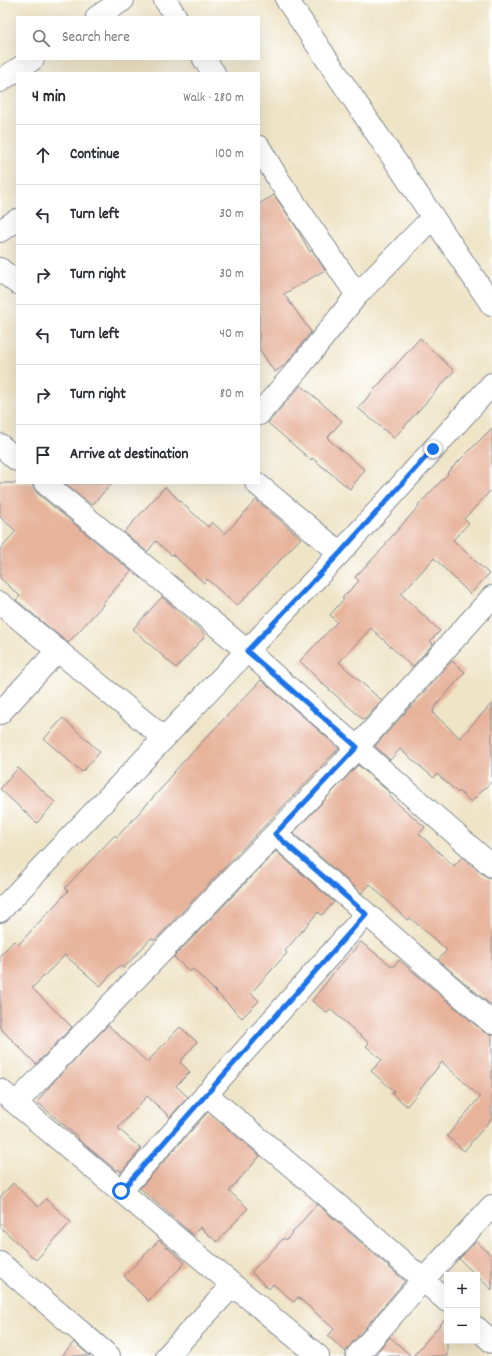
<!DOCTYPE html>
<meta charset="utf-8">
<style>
:root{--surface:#fff;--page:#f2f2f3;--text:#2b2b33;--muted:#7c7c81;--line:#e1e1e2}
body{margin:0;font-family:Dekko,sans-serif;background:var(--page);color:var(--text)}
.controls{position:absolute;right:12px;bottom:12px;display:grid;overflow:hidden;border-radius:0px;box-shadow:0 4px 16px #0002}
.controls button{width:36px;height:36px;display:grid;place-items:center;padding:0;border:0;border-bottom:1px solid var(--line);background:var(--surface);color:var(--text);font:20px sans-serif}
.stop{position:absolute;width:12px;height:12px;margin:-9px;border:3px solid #1a73e8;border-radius:50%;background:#fff}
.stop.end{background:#1a73e8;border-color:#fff;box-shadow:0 1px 4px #0008}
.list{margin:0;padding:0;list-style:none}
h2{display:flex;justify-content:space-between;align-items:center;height:52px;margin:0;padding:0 16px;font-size:17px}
h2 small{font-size:13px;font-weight:400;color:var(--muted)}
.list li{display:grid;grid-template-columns:26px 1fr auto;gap:12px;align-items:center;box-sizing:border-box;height:60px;padding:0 16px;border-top:1px solid var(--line)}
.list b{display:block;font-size:15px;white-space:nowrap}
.list em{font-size:13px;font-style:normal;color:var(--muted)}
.icon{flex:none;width:22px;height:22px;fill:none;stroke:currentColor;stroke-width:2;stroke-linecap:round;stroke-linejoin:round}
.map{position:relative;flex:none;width:492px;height:1356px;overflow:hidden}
.search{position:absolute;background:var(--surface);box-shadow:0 4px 16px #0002;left:16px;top:16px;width:244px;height:44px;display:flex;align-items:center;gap:10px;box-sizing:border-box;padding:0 14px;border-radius:0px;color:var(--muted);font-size:15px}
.panel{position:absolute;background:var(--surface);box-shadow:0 4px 16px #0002;left:16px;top:72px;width:244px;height:412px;border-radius:0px}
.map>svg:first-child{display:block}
.building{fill:#e7b39b}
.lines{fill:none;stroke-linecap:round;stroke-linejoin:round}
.minor-casing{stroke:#848a92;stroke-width:24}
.minor{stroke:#fff;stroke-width:22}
.route{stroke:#1a73e8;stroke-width:5}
</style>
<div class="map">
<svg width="492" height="1356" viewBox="0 0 492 1356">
<rect width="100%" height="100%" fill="#fff"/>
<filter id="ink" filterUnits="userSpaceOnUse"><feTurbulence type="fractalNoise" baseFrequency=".025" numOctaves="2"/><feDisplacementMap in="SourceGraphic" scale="8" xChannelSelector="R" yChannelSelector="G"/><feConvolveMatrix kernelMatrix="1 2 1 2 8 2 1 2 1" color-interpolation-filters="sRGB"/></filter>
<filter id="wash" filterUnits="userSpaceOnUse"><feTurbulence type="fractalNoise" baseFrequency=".012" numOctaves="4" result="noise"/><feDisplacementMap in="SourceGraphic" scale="16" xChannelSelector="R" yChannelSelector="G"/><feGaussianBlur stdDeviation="0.9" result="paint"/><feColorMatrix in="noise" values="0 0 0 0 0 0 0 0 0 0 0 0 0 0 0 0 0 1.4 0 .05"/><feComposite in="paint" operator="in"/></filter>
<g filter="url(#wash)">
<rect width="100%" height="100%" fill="#eee4c6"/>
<g id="blocks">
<path class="building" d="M274 195 296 227 310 252 312 250 325 270 284 294 311 332 286 364 275 372 259 349V204Z
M420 338 454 371 394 438 358 408Z
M301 385 342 421 328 437 329 438 328 439 365 470 350 489 312 458 311 460 268 423Z
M492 428V489L464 519 469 523 453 540 489 574 470 594 434 558 401 594 440 631 430 641 433 644 412 667 371 628 339 662 382 701 364 720 324 685 300 661 337 622 330 615 344 599 342 598 359 581 355 577 386 545 385 544 419 506 418 505 448 474 447 473Z
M0 483H31L37 493 131 571 102 604 103 605 68 643 16 600 20 596 0 578V549L16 531 0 517Z
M65 483H112L92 505Z
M165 487 208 527 212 522 225 534 256 500 301 538 237 606 207 579 204 583 172 554 171 555 156 541 147 552 124 532Z
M162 597 206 635 176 668 133 629Z
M452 661 465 672 433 709 434 711 433 713 460 738 492 703V781L471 802 459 791 458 793 437 774 434 778 400 749 390 760 375 746Z
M261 680 339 748 156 939 154 940 151 938 124 968 120 965 100 986 65 955 32 988 72 1027 36 1064 0 1028V955L14 941 18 945 68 891 65 888 115 835 117 837 169 780 168 779 181 764Z
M63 718 100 752 82 772 44 739Z
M358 765 391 794 389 796 425 827 419 834 454 866 462 857 484 875 492 879V1006L438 960 447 950 410 918 407 920 370 884 362 893 293 833Z
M18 768 55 802 37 823 0 789Z
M276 851 334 902 322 915 318 912 285 951 287 953 251 993 259 1001 242 1018 193 969 190 972 174 957Z
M361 942 393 967 399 960 484 1032 492 1035V1118L464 1151 447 1136 480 1097 442 1062 407 1106 392 1094 394 1091 371 1071 382 1060 366 1046 369 1043 330 1009 327 1013 312 1001 335 971Z
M108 1025 147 1062 180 1027 197 1042 180 1062 190 1072 176 1086 188 1097 170 1117 147 1096 118 1128 141 1149 121 1172 119 1169 117 1171 78 1139 79 1138 37 1102 54 1081Z
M208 1112 260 1156 229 1191 248 1208 217 1242 200 1227 193 1235 140 1188Z
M13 1183 38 1207 46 1199 71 1222 36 1260 0 1227V1197Z
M317 1204 405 1281 348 1348 346 1352 328 1336 334 1329 298 1297 294 1302 273 1284 269 1289 251 1272 284 1238 286 1240Z
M159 1240 185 1263 148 1301 124 1276Z
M476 1241 492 1256V1290L459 1259Z
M447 1317V1356H413Z
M390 1337 411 1356H374Z
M74 1342 90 1356H62Z"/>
</g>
</g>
<g filter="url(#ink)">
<use href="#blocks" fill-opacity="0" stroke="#848a92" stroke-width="1"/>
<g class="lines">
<defs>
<path id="minor" d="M165 0 176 17
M287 0 492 305
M97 17 123 0
M204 59 214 73
M0 81 33 59
M259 147 278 179 357 295
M0 231 17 220
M0 269 17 283
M259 414 298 369 357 295 433 217
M0 445 17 460
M45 483 247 651 492 866
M256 483 340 553
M0 603 164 738
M0 713 58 650
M275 834 492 1023
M0 911 340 553 492 384
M0 1090 318 1356
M206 1094 340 1207 447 1301
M16 1103 333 774 492 597
M121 1191 366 914
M0 1263 109 1356
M477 1328 492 1342
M167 1356 233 1285
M357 1356 423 1280 492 1206"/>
</defs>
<use href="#minor" class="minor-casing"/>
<use href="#minor" class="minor"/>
</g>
</g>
<g class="lines" filter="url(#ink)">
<path class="route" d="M121 1191 366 914 275 834 357 747 247 651 340 553 433 449"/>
</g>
</svg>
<div class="controls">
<button>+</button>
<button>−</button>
</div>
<div class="stop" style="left:121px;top:1191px"></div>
<div class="stop end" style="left:433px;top:449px"></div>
<div class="search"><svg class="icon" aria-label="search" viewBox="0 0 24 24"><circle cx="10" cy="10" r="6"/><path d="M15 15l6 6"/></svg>Search here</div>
<section class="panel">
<h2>4 min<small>Walk · 280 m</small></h2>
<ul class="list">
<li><svg class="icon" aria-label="ahead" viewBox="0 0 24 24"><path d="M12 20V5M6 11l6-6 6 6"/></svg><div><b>Continue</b></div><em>100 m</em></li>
<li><svg class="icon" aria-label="left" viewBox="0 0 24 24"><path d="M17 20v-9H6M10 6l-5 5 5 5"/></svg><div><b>Turn left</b></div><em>30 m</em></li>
<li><svg class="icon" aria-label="right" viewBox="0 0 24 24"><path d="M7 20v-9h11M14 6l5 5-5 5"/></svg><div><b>Turn right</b></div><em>30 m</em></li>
<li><svg class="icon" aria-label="left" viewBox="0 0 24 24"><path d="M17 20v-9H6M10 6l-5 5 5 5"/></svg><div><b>Turn left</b></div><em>40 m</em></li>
<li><svg class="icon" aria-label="right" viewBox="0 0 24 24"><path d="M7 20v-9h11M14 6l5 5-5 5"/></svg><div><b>Turn right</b></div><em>80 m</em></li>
<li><svg class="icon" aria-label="arrive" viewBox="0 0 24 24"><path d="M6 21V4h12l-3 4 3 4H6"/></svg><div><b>Arrive at destination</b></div></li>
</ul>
</section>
</div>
